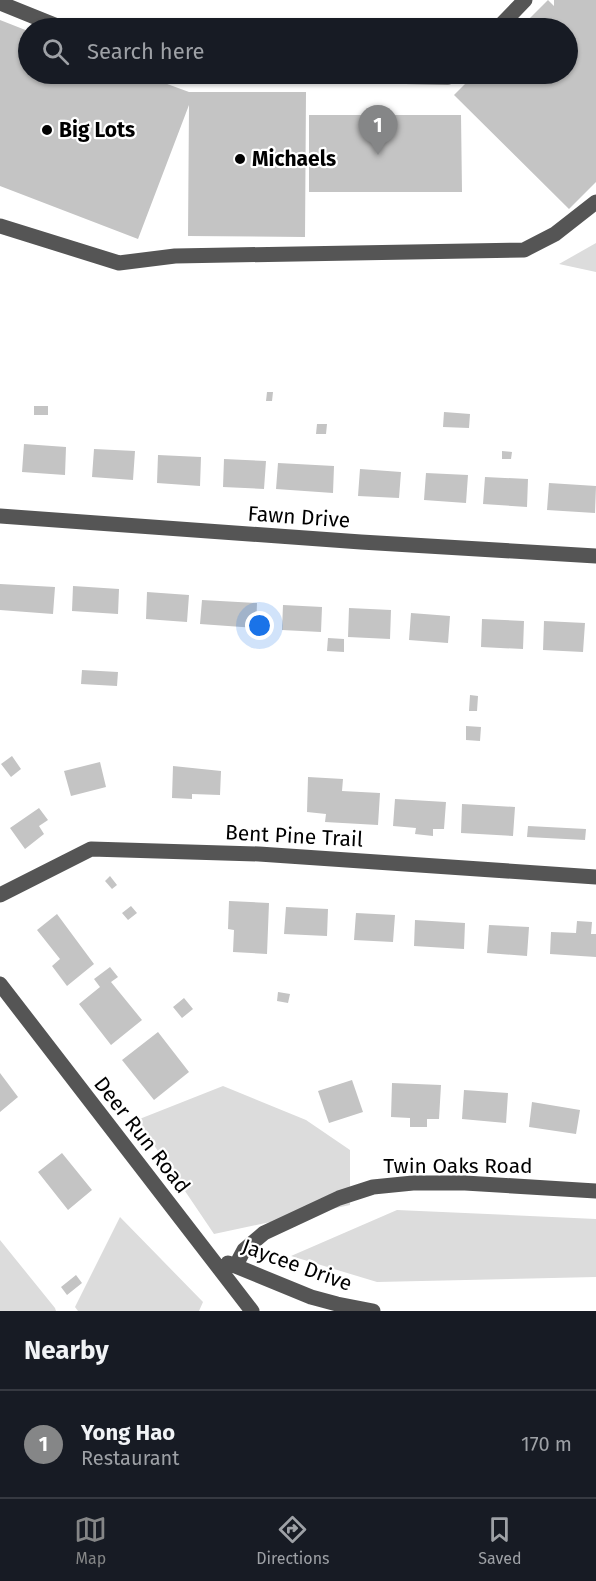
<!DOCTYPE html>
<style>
:root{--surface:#171b24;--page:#20242c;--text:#f1f3f6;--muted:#9ea1a6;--line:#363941;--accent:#858687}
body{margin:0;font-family:"Fira Sans",sans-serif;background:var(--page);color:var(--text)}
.you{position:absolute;left:260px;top:626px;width:21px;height:21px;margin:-15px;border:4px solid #fff;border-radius:50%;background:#1a73e8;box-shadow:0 0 0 9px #1a73e833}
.badge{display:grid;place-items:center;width:39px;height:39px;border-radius:50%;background:var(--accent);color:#fff;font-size:20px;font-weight:700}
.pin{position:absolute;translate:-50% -50px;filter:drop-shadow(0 2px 3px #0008)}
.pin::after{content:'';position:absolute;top:32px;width:21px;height:18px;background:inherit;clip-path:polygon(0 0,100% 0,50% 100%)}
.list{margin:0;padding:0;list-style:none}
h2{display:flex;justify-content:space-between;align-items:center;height:78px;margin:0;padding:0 24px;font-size:26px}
h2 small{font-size:20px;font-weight:400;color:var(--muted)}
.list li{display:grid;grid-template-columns:39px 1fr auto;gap:18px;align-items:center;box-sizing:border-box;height:108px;padding:0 24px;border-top:2px solid var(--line)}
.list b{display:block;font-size:22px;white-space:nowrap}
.list p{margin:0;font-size:20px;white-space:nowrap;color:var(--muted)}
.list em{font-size:20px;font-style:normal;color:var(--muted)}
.icon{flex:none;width:33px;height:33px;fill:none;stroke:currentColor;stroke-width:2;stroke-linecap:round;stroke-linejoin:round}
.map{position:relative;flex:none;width:596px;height:1311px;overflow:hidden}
.search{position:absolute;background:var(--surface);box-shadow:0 2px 4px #0004;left:18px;right:18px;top:18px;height:66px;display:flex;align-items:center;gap:15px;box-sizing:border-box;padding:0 21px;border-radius:33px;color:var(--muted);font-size:22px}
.sheet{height:186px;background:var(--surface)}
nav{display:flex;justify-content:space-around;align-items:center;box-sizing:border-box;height:84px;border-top:2px solid var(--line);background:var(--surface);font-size:16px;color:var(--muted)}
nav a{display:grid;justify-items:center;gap:3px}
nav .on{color:var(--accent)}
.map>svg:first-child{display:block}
.green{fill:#dcdcdc}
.building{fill:#c4c4c4}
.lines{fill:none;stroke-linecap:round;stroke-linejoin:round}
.minor{stroke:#555;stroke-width:15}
.poi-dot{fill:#000;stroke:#fff;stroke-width:2}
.labels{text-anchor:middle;stroke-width:4.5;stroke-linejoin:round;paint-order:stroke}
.poi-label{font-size:21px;font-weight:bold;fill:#000;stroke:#fff;text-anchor:start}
.street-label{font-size:21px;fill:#000;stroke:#fff}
</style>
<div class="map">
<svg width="596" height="1311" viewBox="0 0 596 1311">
<rect width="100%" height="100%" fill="#fff"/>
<path class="green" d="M596 243V272L559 264Z
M223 1086 306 1120 350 1150V1205L214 1234 137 1120Z
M397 1210 596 1219V1277L377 1282 291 1256Z
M120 1217 203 1302 199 1311H78L75 1307Z
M0 1240 55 1308 56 1311H0Z"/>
<path class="building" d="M548 0 554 6V0H596V182L569 209 454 95 475 74H568V28H520Z
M0 20 28 31V74H140L189 92H306L305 237 188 236 189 105 138 239 0 186Z
M309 115H461L462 192H309Z
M267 392H273L272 401H266Z
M34 406H48V415H34Z
M444 412 470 414 469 428 443 427Z
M317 424H327L326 434H316Z
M24 444 66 447 65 475 22 472Z
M94 449 135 451 133 480 92 477Z
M502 451 512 452 511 459H502Z
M158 455 201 457 200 486 157 483Z
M224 459 266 461 264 489 223 487Z
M278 463 334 466 333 493 276 489Z
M360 469 401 472 399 498 358 496Z
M426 473 468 475 466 503 424 500Z
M485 477 528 479 527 507 483 504Z
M549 483 596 486 595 513 547 510Z
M0 584 55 587 53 614 0 610Z
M73 586 119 589 118 614 72 611Z
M147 592 189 595 187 622 146 619Z
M202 600 257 603 256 628 200 624Z
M283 605 322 607 321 632 282 630Z
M349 608 391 610 390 639 348 637Z
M411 613 450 616 448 643 409 640Z
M482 619 524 621 523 649 481 647Z
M544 621 585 623 583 652 543 650Z
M328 638 344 639V652L327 651Z
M82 670 118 672 117 686 81 684Z
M470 695 478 696 477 711H469Z
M466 726 481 727 480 741 466 740Z
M12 756 21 769 11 777 1 764Z
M100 762 106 787 71 796 64 771Z
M173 766 221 771 220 795 192 794V799L172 798Z
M308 777 343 779 342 791 380 793 378 825 325 822 326 814 307 812Z
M395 799 446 802 444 829H433V836L415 834 416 828 393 826Z
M462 804 515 807 513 836 461 833Z
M39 808 48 820 39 826 44 834 25 849 10 828Z
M528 826 586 829 585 840 527 837Z
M110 876 117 885 112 889 105 881Z
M229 901 269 903 267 954 233 952 234 930 228 929Z
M131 906 137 913 128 920 122 913Z
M286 907 328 909 327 936 284 934Z
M356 913 395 915 393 942 354 940Z
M57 914 94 964 67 986 52 966 60 959 37 930Z
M415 920 465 923 464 949 414 946Z
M577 921 592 922 591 934H596V957L550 954 551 932 576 933Z
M489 925 529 927 527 956 487 953Z
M110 967 118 977 111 982 142 1020 111 1045 79 1004 100 987 94 979Z
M278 992 290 994 288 1003 277 1001Z
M184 998 193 1009 182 1018 173 1007Z
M158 1032 189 1072 154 1100 122 1060Z
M0 1073 18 1097 0 1112Z
M352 1080 363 1112 329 1123 318 1091Z
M392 1083 441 1085 439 1119H427V1127H410V1118L391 1117Z
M464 1090 508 1093 506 1123 462 1119Z
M532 1102 580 1110 576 1134 529 1127Z
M62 1153 92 1190 68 1210 38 1172Z
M76 1275 82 1283 67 1295 61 1287Z"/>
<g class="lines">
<path class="minor" d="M0 3 62 28
M498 28 525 0
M187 74 448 77 452 74
M0 226 119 263 175 256 524 250 555 234 596 202
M0 516 361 542 596 556
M0 895 91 849 259 854 596 877
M0 984 252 1311
M228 1263 311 1297 337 1304 373 1311
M236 1265 244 1250 264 1233 339 1198 373 1187 413 1183H465L596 1191"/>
</g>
<g class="poi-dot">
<circle cx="47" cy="130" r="6"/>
<circle cx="240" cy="159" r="6"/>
</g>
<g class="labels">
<g class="poi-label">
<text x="59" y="137">Big Lots</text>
<text x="252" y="166">Michaels</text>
</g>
<g class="street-label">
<text transform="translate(299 517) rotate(4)" y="7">Fawn Drive</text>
<text transform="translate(294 836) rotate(3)" y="7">Bent Pine Trail</text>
<text transform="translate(142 1135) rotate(52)" y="7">Deer Run Road</text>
<text x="458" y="1173">Twin Oaks Road</text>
<text transform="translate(297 1265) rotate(20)" y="7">Jaycee Drive</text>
</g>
</g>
</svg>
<div class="you"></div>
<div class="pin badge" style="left:378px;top:155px">1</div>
<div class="search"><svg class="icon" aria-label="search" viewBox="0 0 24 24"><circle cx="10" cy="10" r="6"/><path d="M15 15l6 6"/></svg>Search here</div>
</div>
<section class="sheet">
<h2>Nearby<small></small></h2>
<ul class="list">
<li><span class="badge">1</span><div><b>Yong Hao</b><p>Restaurant</p></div><em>170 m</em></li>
</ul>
</section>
<nav>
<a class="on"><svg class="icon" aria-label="map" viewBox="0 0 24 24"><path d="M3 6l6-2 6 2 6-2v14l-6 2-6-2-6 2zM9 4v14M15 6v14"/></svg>Map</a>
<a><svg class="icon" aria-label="directions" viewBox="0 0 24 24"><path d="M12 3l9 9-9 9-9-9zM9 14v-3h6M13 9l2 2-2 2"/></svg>Directions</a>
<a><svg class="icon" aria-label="saved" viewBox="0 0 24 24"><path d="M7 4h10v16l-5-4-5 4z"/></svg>Saved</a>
</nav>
